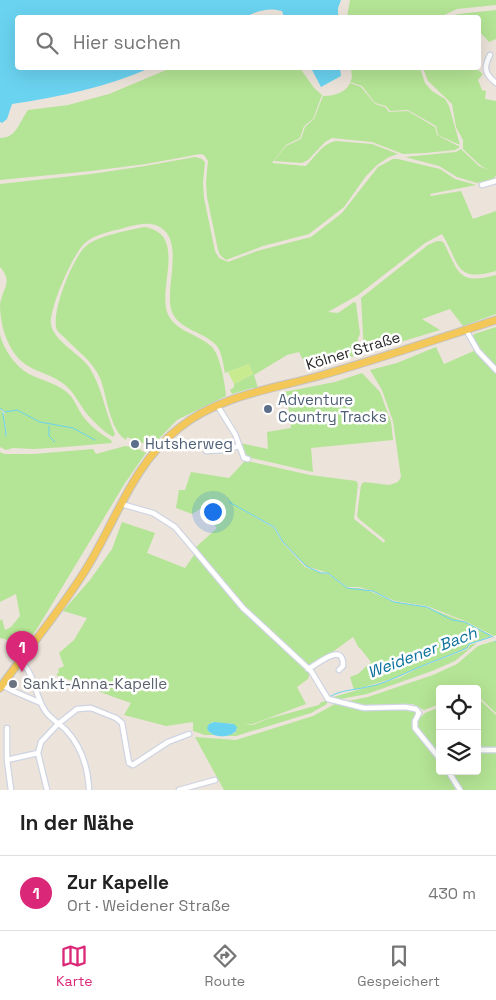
<!DOCTYPE html>
<html lang="de">
<meta charset="utf-8">
<style>
:root{--surface:#fff;--page:#f6f6f6;--text:#222;--muted:#767676;--line:#e0e0e0;--accent:#db2777}
body{margin:0;font-family:"Space Grotesk",sans-serif;background:var(--page);color:var(--text)}
.controls{position:absolute;right:15px;bottom:15px;display:grid;overflow:hidden;border-radius:5px;box-shadow:0 5px 20px #0002}
.controls button{width:45px;height:45px;display:grid;place-items:center;padding:0;border:0;border-bottom:1px solid var(--line);background:var(--surface);color:var(--text);font:25px sans-serif}
.you{position:absolute;left:212px;top:511px;width:18px;height:18px;margin:-12px;border:4px solid #fff;border-radius:50%;background:#1a73e8;box-shadow:0 0 0 8px #1a73e833}
.badge{display:grid;place-items:center;width:32px;height:32px;border-radius:50%;background:var(--accent);color:#fff;font-size:16px;font-weight:700}
.pin{position:absolute;translate:-50% -41px;filter:drop-shadow(0 1px 2px #0008)}
.pin::after{content:'';position:absolute;top:26px;width:18px;height:15px;background:inherit;clip-path:polygon(0 0,100% 0,50% 100%)}
.list{margin:0;padding:0;list-style:none}
h2{display:flex;justify-content:space-between;align-items:center;height:65px;margin:0;padding:0 20px;font-size:21px}
h2 small{font-size:16px;font-weight:400;color:var(--muted)}
.list li{display:grid;grid-template-columns:32px 1fr auto;gap:15px;align-items:center;box-sizing:border-box;height:75px;padding:0 20px;border-top:1px solid var(--line)}
.list b{display:block;font-size:19px;white-space:nowrap}
.list p{margin:0;font-size:16px;white-space:nowrap;color:var(--muted)}
.list em{font-size:16px;font-style:normal;color:var(--muted)}
.icon{flex:none;width:28px;height:28px;fill:none;stroke:currentColor;stroke-width:2;stroke-linecap:round;stroke-linejoin:round}
.map{position:relative;flex:none;width:496px;height:790px;overflow:hidden}
.search{position:absolute;background:var(--surface);box-shadow:0 5px 20px #0002;left:15px;right:15px;top:15px;height:55px;display:flex;align-items:center;gap:12px;box-sizing:border-box;padding:0 18px;border-radius:5px;color:var(--muted);font-size:19px}
.sheet{height:140px;background:var(--surface)}
nav{display:flex;justify-content:space-around;align-items:center;box-sizing:border-box;height:70px;border-top:1px solid var(--line);background:var(--surface);font-size:14px;color:var(--muted)}
nav a{display:grid;justify-items:center;gap:2px}
nav .on{color:var(--accent)}
.map>svg:first-child{display:block}
.green{fill:#b4e495}
.pitch{fill:#c9eb90}
.water{fill:#6ad3f0}
.lines{fill:none;stroke-linecap:round;stroke-linejoin:round}
.stream{stroke:#6ad3f0;stroke-width:1}
.street-casing{stroke:#cfd4e2;stroke-width:7}
.primary-casing{stroke:#c3c3c3;stroke-width:9}
.street{stroke:#fff;stroke-width:4.5}
.primary{stroke:#f3c758;stroke-width:7}
.service-dot{fill:#5c6f8a;stroke:#fff;stroke-width:2}
.worship-dot{fill:#6b7280;stroke:#fff;stroke-width:2}
.labels{text-anchor:middle;stroke-width:5;stroke-linejoin:round;paint-order:stroke}
.street-label{font-size:15px;fill:#292929;stroke:#fff}
.service-label{font-size:15px;fill:#4e5e75;stroke:#fff;text-anchor:start}
.worship-label{font-size:15px;fill:#5b616d;stroke:#fff;text-anchor:start}
.water-label{font-size:16px;font-style:italic;fill:#0b709b;stroke:#fff}
</style>
<div class="map">
<svg width="496" height="790" viewBox="0 0 496 790">
<rect width="100%" height="100%" fill="#ece3da"/>
<path class="green" d="M350 0H496V5L457 9 440 17H347Z
M496 10V39L489 42 479 31 478 18 449 17 458 14Z
M171 68H300L314 88 322 95 313 119 304 126 300 138 286 145 272 163 306 166C315 157 323 143 336 141L372 144 398 154 389 157 377 165 366 176 344 207 309 234 263 246 226 260 220 255 218 250 207 197 206 182 208 161 204 155 200 154 146 164 91 171 0 180V138C17 138 19 122 28 110L68 105 109 94Z
M351 68H420L425 83 432 91 445 99 449 106 460 145 438 135 436 126 408 110 390 111 386 106 375 103 362 86 350 82 352 78Z
M423 68H475L483 74 478 80 482 90 486 91 485 99 496 101V175L494 179 477 183 457 177 439 166 405 157 456 152 461 149 479 166 488 170 480 165 463 149V140L456 127 452 104 428 81Z
M350 83 361 87 375 104 385 107 389 112 408 111 435 127 437 135 460 147 455 150 425 153 403 154 372 142 332 138 325 142 308 160 302 163 274 161 286 146 301 139 305 127 314 119 323 96C333 96 346 93 350 83Z
M195 157 202 159 205 162 203 182 204 198 215 251 219 258 228 262 257 251 311 237 342 213 378 167 393 159H398L440 169 455 179 476 185 430 194 431 196 461 191 473 219 496 211V271C454 283 460 263 442 234L425 243 358 295 328 312 338 313 354 302 356 303 360 334 358 338 357 355 308 370 299 352 287 355 254 375 258 388H252L232 394 230 390 234 387V384L253 374 249 364 225 373C223 364 222 350 215 344 203 332 180 329 173 314 163 295 182 252 166 232 153 217 132 226 116 230 105 233 94 235 85 243 73 253 48 311 51 325 55 342 80 354 89 367 102 387 105 412 115 434L113 437C103 431 95 423 87 414 79 404 75 393 64 384 42 368 22 373 8 342 3 332 0 316 0 305 2 288 14 283 0 267V184L91 174 145 166Z
M144 227C185 233 161 281 166 308 170 330 196 333 211 346 220 354 225 384 226 396L177 420 149 449 146 448 148 445 127 437 126 440C109 429 107 395 100 378 93 361 77 351 65 338 63 336 59 333 57 330 50 314 73 257 86 246 99 235 127 231 144 227Z
M437 241H441L444 243C459 274 459 285 496 275V314L463 326 450 309 422 319 440 330 371 351 364 352 361 298 428 245Z
M496 327V367L480 349 473 337 474 334Z
M0 335C4 350 15 366 29 374 43 381 59 384 70 395 75 401 78 409 82 415 89 425 100 434 111 440L112 443 65 447 34 449 13 448 6 450 0 447V409L3 412 6 437C8 429 2 419 5 412L0 408Z
M436 347 444 364 476 350 496 373V635L494 636 465 621 427 606 395 601 373 591 359 587H347L328 573 306 566 283 542 275 527 229 502 274 528 282 542 305 567 321 573 328 574 347 588H359L372 592 394 602 426 607 465 622 492 636 469 644 467 648 416 668 398 677 354 690 350 677 358 674 371 662 360 648H359L353 637 319 662 307 666 244 607 195 548 217 528 200 509 192 514 176 508 179 490H185L191 472 229 478 244 462H252L310 475 356 481 358 484 354 519 384 543 385 540 359 519 357 516 361 485 364 482 389 485 398 482 401 477 393 421 382 390 370 370 397 363Z
M362 373 380 392 391 422 393 440 311 448 313 472 247 457 244 454 240 443 268 449 267 432 291 428 287 395 278 396 279 393 335 382Z
M125 446 137 448 146 453 125 483 40 624 26 645 13 633 8 640 0 638V621L2 619 5 630 11 627 20 616 16 594 0 602V452L4 454H34L93 449 96 454Z
M122 522 155 533 147 553 185 568 196 552 228 592 310 672 308 679 297 687 306 704 253 724H244L253 725 267 719 319 705 320 703 327 700V704L311 713 236 736H227L235 733 237 729 234 724 212 722 208 730 210 733 215 735H205L193 731V722L166 726 124 715 131 703C106 695 82 684 56 675L59 672 58 669 64 666 59 653 74 640 87 618 63 611 90 580 112 549Z
M494 641 496 642V713L477 695V689H440V704L424 710 413 704 364 706 343 702 368 697 433 675 457 664 478 646Z
M477 643 455 661 432 671 367 694 335 700 330 698 399 678 416 669 468 649 470 645Z
M477 697 496 715V748L477 749Z
M335 704 363 710 403 709 415 711C416 716 410 722 412 727 414 730 419 733 421 736 430 745 440 758 440 771H446L456 787 454 790H224L195 737 236 740 313 716Z
M440 707V750C432 749 417 730 416 722L425 713Z
M477 752H496V790H462L449 771H477Z"/>
<path class="pitch" d="M249 364 253 374 234 384 228 372Z"/>
<path class="water" d="M0 0H341L338 8V17H284L282 11C269 7 256 11 244 18H18V68H150C106 87 60 97 12 104L7 119 2 123 0 122Z
M311 68H340L341 76 321 87Z
M214 722 234 724 237 727 236 731C229 739 210 738 207 728L209 724Z"/>
<g class="lines">
<path class="stream" d="M0 408 5 412 17 410 40 422 73 428 95 440
M3 413C3 420 6 427 6 436
M49 426V436L55 442
M229 502 274 527 283 542 306 566 321 573H328L347 588 373 591 394 602 427 607 452 620 465 622 493 637
M495 641 496 642
M331 696C341 690 355 690 367 687 384 684 401 675 417 668 434 661 451 655 467 648L469 644 491 637"/>
<defs>
<path id="street" d="M490 55C483 68 485 74 496 83
M482 185 496 181
M466 330 478 351 496 370
M217 405 235 434 244 458 248 459
M206 451 225 450 239 446
M121 504 153 513 175 527 243 608 311 671 328 699 364 708 405 707 416 709 419 713 415 721V728L440 759
M20 661C36 674 34 696 46 712 51 719 60 724 66 730 81 746 88 768 89 790
M308 669C318 664 344 641 343 666L339 670
M2 685 13 691 41 703
M7 728V760
M477 750H496
M448 771 460 790
M11 790 7 760 38 753
M47 790 38 753 41 742 58 724 77 709 91 708 116 718 122 723 129 763 133 765 168 742 189 734
M179 790 215 780"/>
<path id="primary" d="M0 688C29 647 62 609 88 566 117 518 134 463 179 428 218 396 272 389 319 376 379 359 437 339 496 320"/>
</defs>
<use href="#street" class="street-casing"/>
<use href="#primary" class="primary-casing"/>
<use href="#street" class="street"/>
<use href="#primary" class="primary"/>
</g>
<g class="service-dot">
<circle cx="268" cy="409" r="5"/>
<circle cx="135" cy="444" r="5"/>
</g>
<circle class="worship-dot" cx="13" cy="684" r="5"/>
<g class="labels">
<g class="street-label">
<text transform="translate(353 351) rotate(-17)" y="5">Kölner Straße</text>
</g>
<g class="service-label">
<text x="278" y="405">Adventure<tspan x="278" dy="17">Country Tracks</tspan></text>
<text x="145" y="449">Hutsherweg</text>
</g>
<g class="worship-label">
<text x="23" y="689">Sankt-Anna-Kapelle</text>
</g>
<g class="water-label">
<text transform="translate(422 652) rotate(-21)" y="6">Weidener Bach</text>
</g>
</g>
</svg>
<div class="controls">
<button><svg class="icon" aria-label="locate" viewBox="0 0 24 24"><circle cx="12" cy="12" r="6"/><path d="M12 2v4M12 18v4M2 12h4M18 12h4"/></svg></button>
<button><svg class="icon" aria-label="layers" viewBox="0 0 24 24"><path d="M12 4l9 5-9 5-9-5zM3 14l9 5 9-5"/></svg></button>
</div>
<div class="you"></div>
<div class="pin badge" style="left:22px;top:672px">1</div>
<div class="search"><svg class="icon" aria-label="search" viewBox="0 0 24 24"><circle cx="10" cy="10" r="6"/><path d="M15 15l6 6"/></svg>Hier suchen</div>
</div>
<section class="sheet">
<h2>In der Nähe<small></small></h2>
<ul class="list">
<li><span class="badge">1</span><div><b>Zur Kapelle</b><p>Ort · Weidener Straße</p></div><em>430 m</em></li>
</ul>
</section>
<nav>
<a class="on"><svg class="icon" aria-label="map" viewBox="0 0 24 24"><path d="M3 6l6-2 6 2 6-2v14l-6 2-6-2-6 2zM9 4v14M15 6v14"/></svg>Karte</a>
<a><svg class="icon" aria-label="directions" viewBox="0 0 24 24"><path d="M12 3l9 9-9 9-9-9zM9 14v-3h6M13 9l2 2-2 2"/></svg>Route</a>
<a><svg class="icon" aria-label="saved" viewBox="0 0 24 24"><path d="M7 4h10v16l-5-4-5 4z"/></svg>Gespeichert</a>
</nav>
